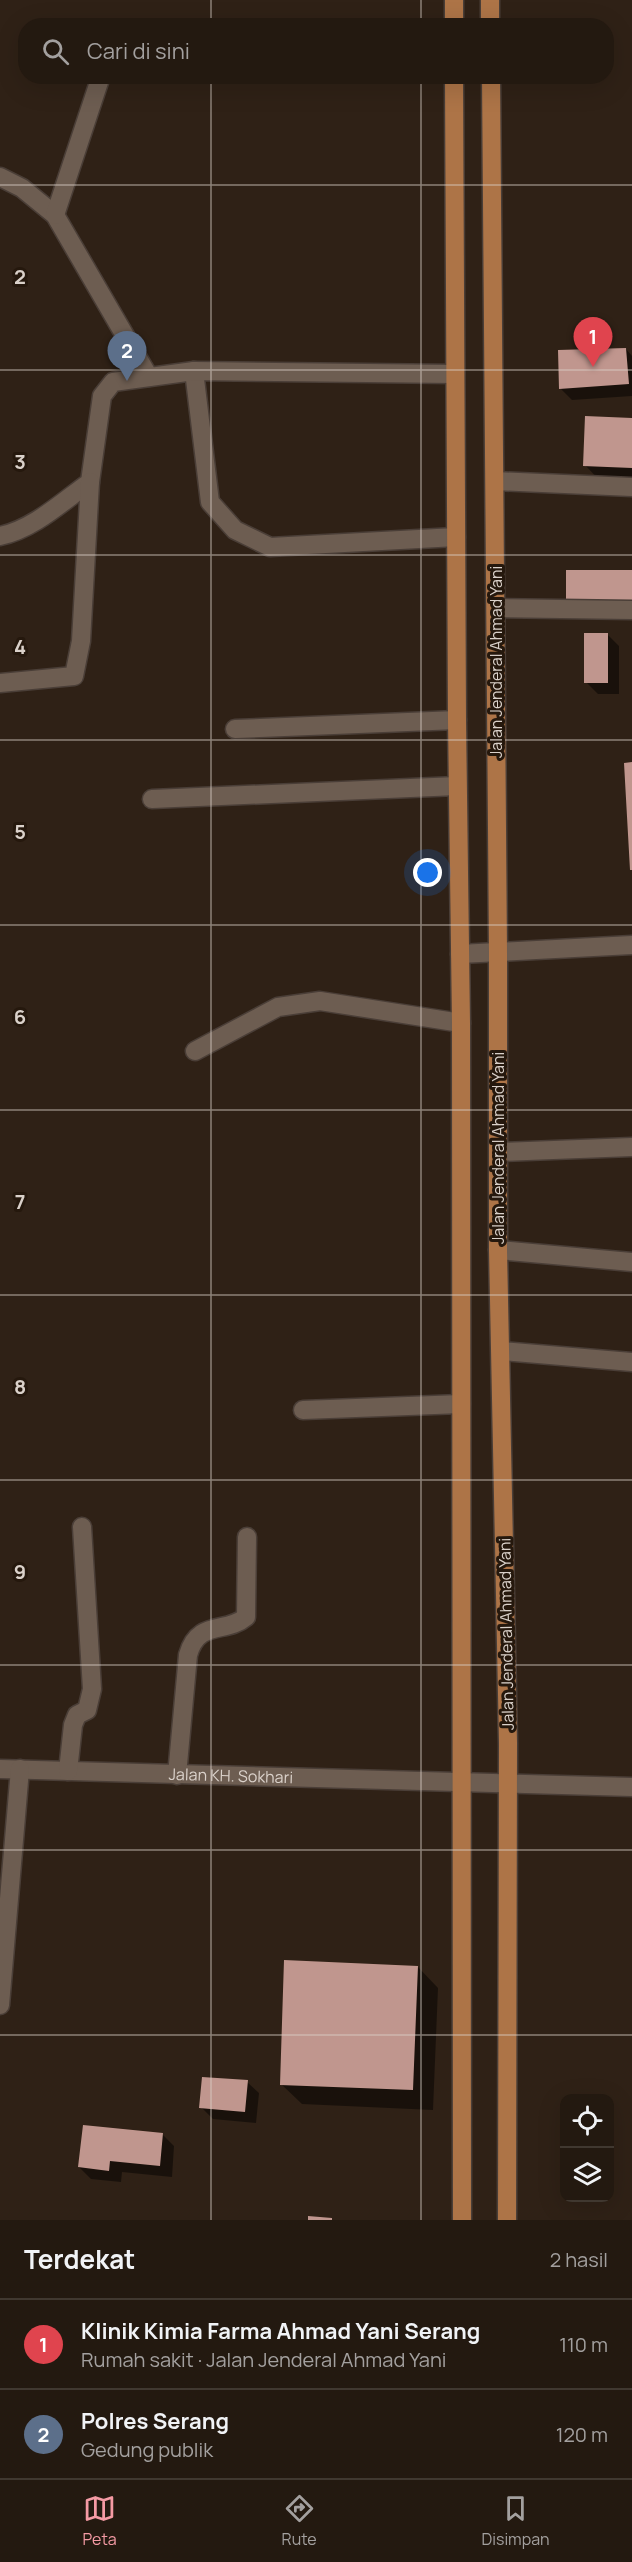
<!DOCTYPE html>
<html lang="id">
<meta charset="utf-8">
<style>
:root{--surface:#231910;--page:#2b2219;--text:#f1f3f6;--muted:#a3a09f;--line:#403830;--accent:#f49aa4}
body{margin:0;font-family:Manrope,sans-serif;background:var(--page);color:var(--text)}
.controls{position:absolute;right:18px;bottom:18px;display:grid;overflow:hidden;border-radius:12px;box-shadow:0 6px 24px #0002}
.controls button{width:54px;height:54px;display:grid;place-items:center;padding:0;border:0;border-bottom:2px solid var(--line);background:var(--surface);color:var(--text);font:30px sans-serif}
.you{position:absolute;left:428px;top:873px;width:21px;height:21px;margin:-15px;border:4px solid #fff;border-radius:50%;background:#1a73e8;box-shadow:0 0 0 9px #1a73e833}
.badge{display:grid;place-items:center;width:39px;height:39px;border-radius:50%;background:var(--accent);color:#fff;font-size:20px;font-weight:700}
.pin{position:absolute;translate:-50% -50px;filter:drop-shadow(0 2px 3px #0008)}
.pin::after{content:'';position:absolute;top:32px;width:21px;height:18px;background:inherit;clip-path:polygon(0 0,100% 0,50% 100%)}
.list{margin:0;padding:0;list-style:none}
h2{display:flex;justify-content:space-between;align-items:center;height:78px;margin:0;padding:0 24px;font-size:26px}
h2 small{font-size:20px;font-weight:400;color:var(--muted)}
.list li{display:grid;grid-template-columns:39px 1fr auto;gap:18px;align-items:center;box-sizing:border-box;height:90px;padding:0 24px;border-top:2px solid var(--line)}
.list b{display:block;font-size:22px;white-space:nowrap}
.list p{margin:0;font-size:20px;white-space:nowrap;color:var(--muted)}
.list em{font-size:20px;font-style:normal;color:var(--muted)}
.icon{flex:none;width:33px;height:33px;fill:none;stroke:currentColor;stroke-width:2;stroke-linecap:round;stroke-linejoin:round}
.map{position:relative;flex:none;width:632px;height:2220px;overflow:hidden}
.search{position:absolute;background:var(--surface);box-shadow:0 6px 24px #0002;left:18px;right:18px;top:18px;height:66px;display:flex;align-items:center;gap:15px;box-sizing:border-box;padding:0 21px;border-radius:24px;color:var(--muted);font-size:22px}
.sheet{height:258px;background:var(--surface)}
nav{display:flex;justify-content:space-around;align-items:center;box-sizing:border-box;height:84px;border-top:2px solid var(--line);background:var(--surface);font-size:16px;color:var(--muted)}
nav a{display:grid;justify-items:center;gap:3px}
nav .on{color:var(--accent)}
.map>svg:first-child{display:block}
.shadow{fill:#0007}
.building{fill:#c0968e}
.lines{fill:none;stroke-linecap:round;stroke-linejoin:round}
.minor-casing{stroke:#4a3e37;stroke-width:21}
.major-casing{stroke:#4a3e37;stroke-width:21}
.minor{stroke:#6d5d51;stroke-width:18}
.major{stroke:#ad7447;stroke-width:18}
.grid{fill:none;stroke:#dad1ca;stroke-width:1.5;stroke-opacity:0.55}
.labels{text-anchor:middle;stroke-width:6;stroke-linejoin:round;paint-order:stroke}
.street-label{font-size:16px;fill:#dad1ca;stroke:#25180d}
.grid-label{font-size:20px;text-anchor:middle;font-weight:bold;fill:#dad1ca;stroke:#25180d;stroke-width:6;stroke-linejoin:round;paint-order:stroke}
</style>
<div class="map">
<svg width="632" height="2220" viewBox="0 0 632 2220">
<rect width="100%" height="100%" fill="#2f2116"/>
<path class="shadow" d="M626 349 632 356V396L572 400 561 389Z
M632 419V483L601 482 585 465Z
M607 634 619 646V694H598L586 682Z
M418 1967 438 1988 433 2110 302 2104 281 2084Z
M247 2082 259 2093 256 2123 213 2119 201 2107Z
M162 2134 174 2146 172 2177 122 2172 121 2182 91 2179 79 2167Z"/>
<path class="building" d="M626 348 629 384 559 389 558 350Z
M585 416 632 418V468L583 466Z
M566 570H632V606H566Z
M584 633H608V683H584Z
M632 762V870H630L624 763Z
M284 1960 418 1966 413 2090 280 2085Z
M202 2077 248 2080 245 2112 199 2108Z
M83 2125 163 2133 160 2166 110 2161 109 2171 78 2167Z
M308 2216 332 2218V2220H308Z"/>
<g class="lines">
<defs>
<g id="minor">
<path d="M0 177 22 188 55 215 149 377"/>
<path d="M55 215 101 76"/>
<path d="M194 371 210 502 235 530 270 547 456 537"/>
<path d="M495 481 632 487"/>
<path d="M0 536C34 529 63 501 90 482L102 396 113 382 194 371 455 374"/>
<path d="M496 608 632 610"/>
<path d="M0 683 74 676 81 641 90 482"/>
<path d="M235 729 457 720"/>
<path d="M152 799 457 786"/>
<path d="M460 954 632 945"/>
<path d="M195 1051 278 1007 320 1001 461 1023"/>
<path d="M499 1152 632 1147"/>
<path d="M498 1250 632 1262"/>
<path d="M501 1351 632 1362"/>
<path d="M303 1410 461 1404"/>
<path id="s1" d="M0 1769 632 1787"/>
<path d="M68 1771 73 1725 77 1715 87 1710 92 1689 82 1527"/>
<path d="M177 1775 188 1655C198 1619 226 1634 246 1617L247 1537"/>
<path d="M0 2005 20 1769"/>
</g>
<path id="major" d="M454 0V26
M490 0V26
M454 76 457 720 461 1023 462 2220
M491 76 498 953V1250L508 1743 507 2220"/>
</defs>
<use href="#minor" class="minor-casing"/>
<use href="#major" class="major-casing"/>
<use href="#minor" class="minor"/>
<use href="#major" class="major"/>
</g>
<path class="grid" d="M211 0V26M421 0V26M211 76V2220M421 76V2220M0 185H632M0 370H632M0 555H632M0 740H632M0 925H632M0 1110H632M0 1295H632M0 1480H632M0 1665H632M0 1850H632M0 2035H632"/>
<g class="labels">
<g class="street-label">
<text transform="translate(496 662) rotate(-90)" y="6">Jalan Jenderal Ahmad Yani</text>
<text transform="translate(498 1148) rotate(-90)" y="6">Jalan Jenderal Ahmad Yani</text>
<text transform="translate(506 1634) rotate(-91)" y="6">Jalan Jenderal Ahmad Yani</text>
<text dy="6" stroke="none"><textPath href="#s1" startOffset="231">Jalan KH. Sokhari</textPath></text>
</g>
</g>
<g class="grid-label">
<text x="20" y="284">2</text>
<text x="20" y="469">3</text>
<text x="20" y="654">4</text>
<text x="20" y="839">5</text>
<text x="20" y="1024">6</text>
<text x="20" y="1209">7</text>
<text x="20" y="1394">8</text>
<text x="20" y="1579">9</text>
</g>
</svg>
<div class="controls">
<button><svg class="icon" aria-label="locate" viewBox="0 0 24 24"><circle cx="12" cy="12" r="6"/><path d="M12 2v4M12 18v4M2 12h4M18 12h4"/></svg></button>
<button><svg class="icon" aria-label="layers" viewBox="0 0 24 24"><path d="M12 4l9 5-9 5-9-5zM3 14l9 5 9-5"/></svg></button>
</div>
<div class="you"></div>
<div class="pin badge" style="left:593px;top:367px;background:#e0444e">1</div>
<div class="pin badge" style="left:127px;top:381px;background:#5c6f8a">2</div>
<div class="search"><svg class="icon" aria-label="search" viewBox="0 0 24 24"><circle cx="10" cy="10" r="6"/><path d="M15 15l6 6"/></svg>Cari di sini</div>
</div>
<section class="sheet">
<h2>Terdekat<small>2 hasil</small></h2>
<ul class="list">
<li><span class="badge" style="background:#e0444e">1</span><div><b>Klinik Kimia Farma Ahmad Yani Serang</b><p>Rumah sakit · Jalan Jenderal Ahmad Yani</p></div><em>110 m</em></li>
<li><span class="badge" style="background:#5c6f8a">2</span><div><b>Polres Serang</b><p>Gedung publik</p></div><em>120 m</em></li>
</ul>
</section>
<nav>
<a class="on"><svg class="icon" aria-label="map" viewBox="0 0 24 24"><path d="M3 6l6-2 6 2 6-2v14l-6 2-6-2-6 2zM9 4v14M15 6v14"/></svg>Peta</a>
<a><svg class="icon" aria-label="directions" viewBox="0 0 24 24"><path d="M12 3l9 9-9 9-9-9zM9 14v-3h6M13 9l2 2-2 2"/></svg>Rute</a>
<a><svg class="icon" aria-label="saved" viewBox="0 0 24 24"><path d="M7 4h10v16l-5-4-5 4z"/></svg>Disimpan</a>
</nav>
